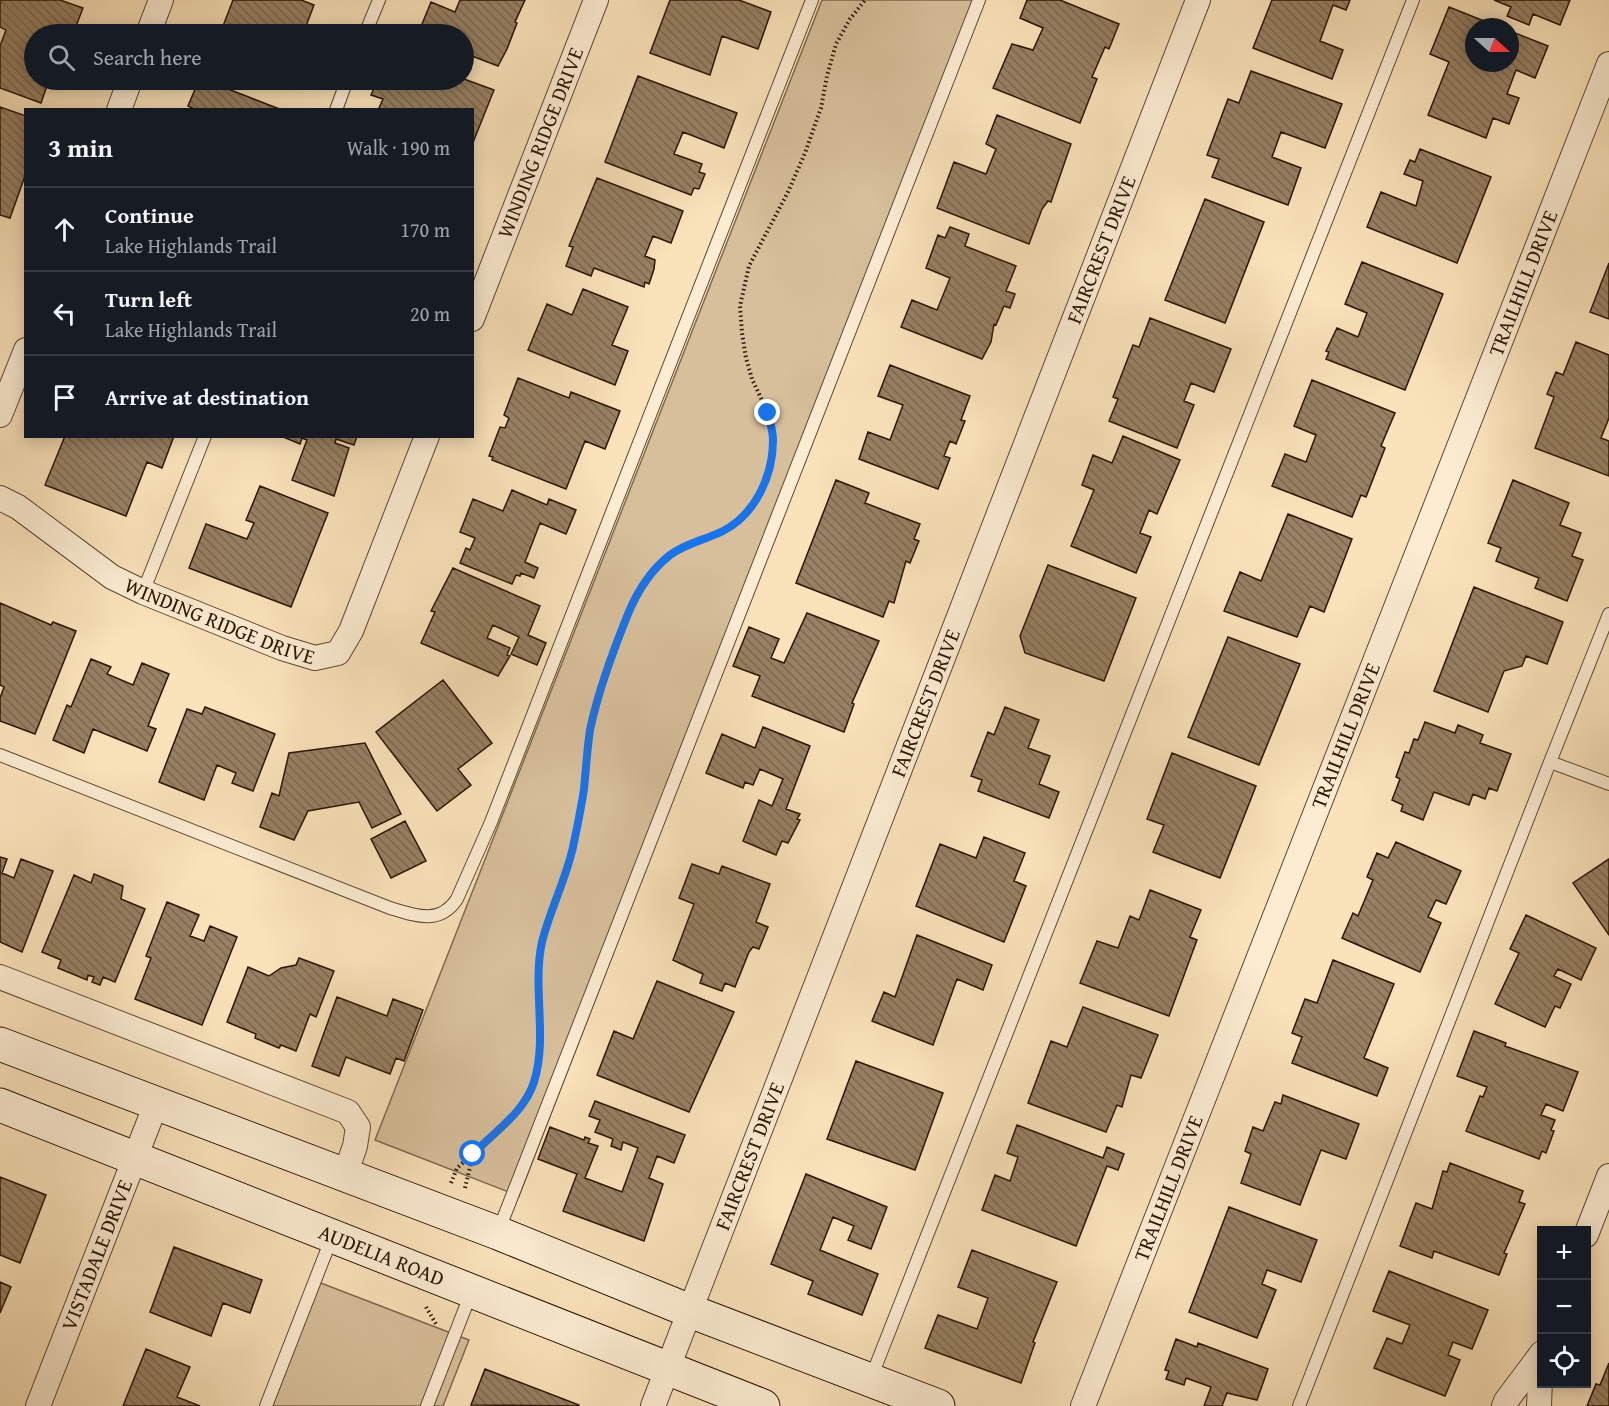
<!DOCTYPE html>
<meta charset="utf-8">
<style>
:root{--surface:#171b24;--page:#20242c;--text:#f1f3f6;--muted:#9ea1a6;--line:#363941}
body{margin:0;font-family:"Gentium Book Plus",serif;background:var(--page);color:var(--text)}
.controls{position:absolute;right:18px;bottom:18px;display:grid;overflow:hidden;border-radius:0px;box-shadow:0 3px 15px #0003}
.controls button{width:54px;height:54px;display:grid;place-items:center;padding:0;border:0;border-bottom:2px solid var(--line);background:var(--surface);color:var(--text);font:30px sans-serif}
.compass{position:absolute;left:1465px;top:18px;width:54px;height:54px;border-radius:50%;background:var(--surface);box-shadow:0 3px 15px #0003;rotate:111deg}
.stop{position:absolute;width:18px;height:18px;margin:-14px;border:4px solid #1a73e8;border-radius:50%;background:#fff}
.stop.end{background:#1a73e8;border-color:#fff;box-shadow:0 2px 6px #0008}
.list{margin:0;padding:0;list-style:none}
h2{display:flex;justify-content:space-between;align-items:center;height:78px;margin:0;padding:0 24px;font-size:26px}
h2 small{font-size:20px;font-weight:400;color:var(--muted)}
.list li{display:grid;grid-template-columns:39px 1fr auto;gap:18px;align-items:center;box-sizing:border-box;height:84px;padding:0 24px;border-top:2px solid var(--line)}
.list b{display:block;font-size:22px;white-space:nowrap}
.list p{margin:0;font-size:20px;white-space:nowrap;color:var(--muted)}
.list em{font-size:20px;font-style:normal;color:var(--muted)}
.icon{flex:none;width:33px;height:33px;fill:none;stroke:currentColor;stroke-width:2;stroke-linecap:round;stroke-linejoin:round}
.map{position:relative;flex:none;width:1609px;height:1406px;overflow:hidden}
.search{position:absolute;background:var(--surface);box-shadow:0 3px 15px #0003;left:24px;top:24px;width:450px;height:66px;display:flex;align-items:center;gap:15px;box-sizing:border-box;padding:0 21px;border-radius:33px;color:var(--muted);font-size:22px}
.panel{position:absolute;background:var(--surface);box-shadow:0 3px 15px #0003;left:24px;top:108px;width:450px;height:330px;border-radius:0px}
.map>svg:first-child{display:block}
.green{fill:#d7bf9b;stroke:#816a50;stroke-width:1.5}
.building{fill:url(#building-back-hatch);stroke:#2b1505;stroke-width:1.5}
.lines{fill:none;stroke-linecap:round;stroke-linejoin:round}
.lane-casing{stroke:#5f4832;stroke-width:14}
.street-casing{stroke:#5f4832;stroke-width:26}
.secondary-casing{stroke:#2b1505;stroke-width:35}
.path{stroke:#2b1505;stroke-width:4;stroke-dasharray:1.5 3;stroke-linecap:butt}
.lane{stroke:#fcecd2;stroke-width:12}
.street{stroke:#fcecd2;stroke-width:24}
.secondary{stroke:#fcecd2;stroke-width:33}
.route{stroke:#1a73e8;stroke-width:8}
.labels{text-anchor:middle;stroke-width:4.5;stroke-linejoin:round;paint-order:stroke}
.street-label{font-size:21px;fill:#2b1505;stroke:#fcecd2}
</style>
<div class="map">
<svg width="1609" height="1406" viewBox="0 0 1609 1406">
<defs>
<pattern id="building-back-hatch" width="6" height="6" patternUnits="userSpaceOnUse" patternTransform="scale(1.5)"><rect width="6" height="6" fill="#978063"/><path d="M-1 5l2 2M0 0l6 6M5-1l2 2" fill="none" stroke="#7b6850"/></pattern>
</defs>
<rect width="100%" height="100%" fill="#fae2ba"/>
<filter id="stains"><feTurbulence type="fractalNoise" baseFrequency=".00333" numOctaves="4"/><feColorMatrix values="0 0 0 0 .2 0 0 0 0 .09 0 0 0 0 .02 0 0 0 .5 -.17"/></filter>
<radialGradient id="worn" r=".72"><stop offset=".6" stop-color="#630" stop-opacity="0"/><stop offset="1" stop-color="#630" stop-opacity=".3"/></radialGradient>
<path class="green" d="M822 0H983L519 1196 375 1140Z
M313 1280 469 1340 443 1406H264Z"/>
<path class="building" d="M0 0H60L83 8 73 34H34V80H57L55 83 49 80 41 103 0 88V46L6 30 0 27Z
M233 0H301L314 5 303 34 280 26 277 34H220Z
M460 0H525L515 22 517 23 507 49 498 66 464 53V34H418L431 2 455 12Z
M670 0H739L771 12 758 49 722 36 710 75 650 53Z
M1027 0H1060L1119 24 1109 49 1105 47 1092 77 1097 79 1080 123 993 88 1012 44 1033 50 1043 28 1020 18Z
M1272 0H1350L1346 10 1333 5 1320 41 1343 50 1332 79 1253 48Z
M1494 0H1570L1560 25 1533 14 1529 25 1507 16 1511 7Z
M1449 7 1499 27H1474V63H1510V31L1548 46 1535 78 1516 70 1507 94 1519 98 1509 124 1493 118 1486 138 1428 115 1449 62 1430 54Z
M1251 71 1342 104 1325 148 1281 132 1272 157 1301 168 1288 205 1212 177 1219 159 1207 155 1228 99 1239 103Z
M638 76 737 113 724 148 683 132 674 154 702 164 699 172 705 174 699 189 694 188 691 195 605 162Z
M464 79 494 90 472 145V110H384L379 108 383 99 371 95 378 80Z
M199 80H205L282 110H196L188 106Z
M0 107 26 116V173L10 218 0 215Z
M997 115 1071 144 1051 202 1048 201 1042 209 1029 244 937 208 954 162 986 174 996 149 986 144Z
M1420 149 1491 177 1457 263 1367 227 1381 192 1416 206 1423 181 1404 174 1410 160 1415 162Z
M597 178 683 211 671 243 653 236 645 256 655 260 654 269 649 284 645 282 644 287 594 268 591 276 566 266 573 247 569 246Z
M1205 199 1264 222 1225 323 1165 300Z
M950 227 969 234 965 246 1016 266 1006 291 1015 294 1010 308 1004 306 996 325 994 324 991 342 982 359 901 327 912 300 937 310 950 278 926 268 938 235 945 238Z
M1362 262 1443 294 1405 390 1326 359 1329 352 1326 351 1337 328 1358 337 1367 313 1345 304Z
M1609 263V319L1590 312Z
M583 289 628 307 612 345 628 351 615 385 528 350 547 304 572 315Z
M1150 318 1231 349 1214 392 1191 383 1184 401 1194 405 1177 448 1109 421 1118 399 1113 397 1133 345 1139 347Z
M1576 342 1609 355V418L1601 438 1609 441V476L1535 448 1554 397 1547 394 1556 372 1563 375Z
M890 365 970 396 961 420 965 421 956 444 950 441 944 456 950 458 938 489 859 459 868 432 890 440 903 405 878 396Z
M518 378 569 398 571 392 620 411 605 449 585 441 566 489 492 460 493 457 489 456 500 427 505 428 509 418 504 415Z
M1312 380 1395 413 1381 446 1385 448 1366 497 1361 495 1352 517 1272 486 1285 454 1306 462 1316 435 1294 426Z
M65 436H174L162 468 147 462 126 516 45 485Z
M281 436H357L354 445 336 439 335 443 349 448 334 496 292 480 307 440 302 438 300 444Z
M1123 436 1180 460 1157 514 1149 510 1140 533 1151 537 1136 573 1071 546 1094 490 1082 485 1093 455 1112 463Z
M836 480 869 493 865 503 920 524 914 539 919 541 910 563 906 561 894 603 889 601 883 617 796 583Z
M1513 480 1569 503 1560 525 1581 533 1572 556 1583 560 1567 601 1535 588 1539 578 1496 561 1501 548 1488 543Z
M260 486 328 513 291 607 189 568 206 524 247 539 254 523 246 520Z
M512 490 547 505 549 499 576 510 566 534 540 523 525 562 538 568 534 578 521 573 520 576 516 575 512 584 460 563 466 548 470 550 475 538 460 532 473 499 503 511Z
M1288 514 1352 539 1324 612 1310 606 1297 637 1224 611 1240 572 1261 581Z
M1048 565 1136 598 1104 681 1025 653 1020 636Z
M453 568 540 606 528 635 546 643 537 665 511 654 519 637 493 625 487 638 510 648 507 655 510 656 498 676 421 643 435 612 431 611Z
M1474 587 1563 622 1547 664 1526 656 1522 666 1504 671 1488 712 1434 691Z
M0 603 51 625 53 622 76 631 35 734 0 721V698L4 687 0 685Z
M807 613 879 641 852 703 854 704 844 732 752 696 760 676 733 666 749 627 779 639 771 658 784 663Z
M1228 637 1300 664 1259 765 1188 737Z
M91 659 111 667 107 674 133 685 142 663 169 674 148 726 156 729 147 751 93 729 84 753 53 740 67 705 71 707Z
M443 680 492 743 458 769 471 785 437 811 376 732Z
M205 707 275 734 253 791 232 783 236 773 217 765 204 800 159 782 187 709 202 714Z
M1005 707 1039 720 1028 748 1050 756 1039 784 1059 792 1049 818 978 791 982 780 971 776 988 732 994 735Z
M1425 722 1455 733 1458 725 1483 735 1480 743 1511 754 1497 791 1489 788 1485 799 1473 794 1469 805 1434 792 1423 820 1401 811 1403 805 1392 800 1400 779 1396 777 1405 752 1409 753 1414 739 1418 740Z
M763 727 810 746 786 809 800 814 797 819 800 820 788 843 782 841 776 855 743 841 759 800 772 806 783 779 760 769 753 785 745 782 743 788 706 773 722 734 755 748Z
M365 743 401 814 372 828 359 802 308 811 294 840 260 827 272 793 279 796 289 753Z
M1172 753 1256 786 1220 878 1153 852 1164 825 1147 819Z
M405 821 426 861 391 878 371 839Z
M984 837 1025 853 1014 881 1026 886 1004 942 916 906 940 844 976 858Z
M1396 842 1461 871 1446 904 1436 900 1428 917 1441 923 1420 972 1342 938 1353 913 1358 916 1373 880 1367 877 1377 853 1388 858Z
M0 857 7 859 2 873 14 878 21 859 53 871 22 952 0 942Z
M1609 859V935L1573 883Z
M692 864 719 874 722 866 770 884 756 922 768 927 759 949 753 947 749 952 735 987 725 983 722 991 700 983 703 974 673 960 694 904 679 898Z
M94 874 123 886 121 899 145 909 115 982 103 977 100 985 92 982 94 977 88 975 87 980 58 968 61 960 42 952 74 875 91 883Z
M1150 890 1201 910 1190 937 1197 940 1169 1016 1080 983 1097 941 1118 948 1130 916 1139 920Z
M167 902 199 915 190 936 204 941 210 926 237 937 202 1025 135 999 151 958 146 956Z
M1526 915 1596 948 1581 980 1558 969 1554 976 1571 984 1560 1008 1555 1006 1545 1027 1495 1004 1519 953 1510 949Z
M917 935 992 965 983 990 957 979 933 1045 872 1021 884 992 895 997Z
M299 958 334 971 316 1017 310 1014 296 1051 281 1045 279 1048 255 1038 256 1034 227 1022 248 967 269 976 281 968 296 965Z
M1333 960 1394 984 1364 1058 1388 1068 1377 1096 1292 1063 1302 1037 1292 1033 1305 999 1317 1003Z
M657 981 734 1012 689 1112 597 1075 614 1031 633 1039Z
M337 997 387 1016 393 999 423 1010 404 1061 396 1058 390 1074 346 1057 339 1076 312 1066Z
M1083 1007 1158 1035 1141 1078 1131 1075 1122 1107 1117 1105 1106 1132 1028 1103 1051 1041 1067 1047Z
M1474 1031 1506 1043 1505 1046 1578 1072 1563 1111 1546 1104 1541 1115 1555 1120 1551 1130 1554 1131 1546 1153 1542 1151 1539 1159 1466 1131 1480 1096 1483 1097 1487 1087 1457 1076Z
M856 1061 943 1093 915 1170 827 1139Z
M1283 1095 1359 1124 1346 1159 1321 1150 1300 1205 1241 1183 1251 1154 1245 1151 1253 1127 1263 1131 1275 1102 1281 1104Z
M595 1101 685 1135 674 1163 657 1156 649 1178 663 1184 644 1241 563 1211 577 1174 538 1159 550 1127 584 1140 585 1137 590 1139 588 1143 598 1146 585 1178 622 1192 638 1148 623 1142 621 1150 611 1146 613 1139 595 1132 600 1120 589 1116Z
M1017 1125 1103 1158 1107 1147 1124 1154 1118 1170 1107 1166 1076 1246 982 1210 995 1175 1010 1181 1018 1157 1007 1153Z
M1450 1163 1523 1191 1519 1202 1525 1204 1504 1253 1507 1254 1499 1275 1434 1251 1432 1258 1400 1246 1416 1203 1432 1209 1443 1171 1447 1172Z
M806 1174 887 1207 871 1249 848 1240 854 1226 833 1217 820 1250 878 1274 862 1315 808 1294 813 1281 771 1264Z
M0 1177 46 1195 20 1263 0 1255Z
M1229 1207 1317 1240 1301 1282 1267 1270 1262 1284 1276 1290 1257 1338 1189 1312Z
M174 1247 262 1280 250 1313 223 1303 211 1336 150 1312Z
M972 1250 1057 1282 1033 1342 1035 1343 1021 1383 925 1348 938 1315 977 1329 988 1298 958 1287Z
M1389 1271 1488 1310 1472 1349 1453 1342 1448 1355 1460 1360 1445 1396 1374 1368 1387 1338 1402 1344 1410 1325 1373 1311Z
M0 1282 11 1287 0 1313Z
M1176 1339 1197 1347 1198 1343 1268 1369 1257 1400 1227 1393 1222 1406H1204L1211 1387 1186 1378 1184 1385 1166 1379 1169 1371 1165 1370Z
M146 1349 190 1367 177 1397 200 1406H123Z
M1609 1363V1406H1587L1596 1384 1600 1385Z
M485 1369 579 1405V1406L471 1405Z"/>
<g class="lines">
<defs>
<path id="lane" d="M365 34 379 0
M336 110 347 80
M143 592 205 436
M0 755 390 908C416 916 440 925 457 899L491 822 812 0
M1550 762 1609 614
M498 1232 979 0
M871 1378 1413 0
M266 1406 332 1237
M427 1406 471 1293
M1299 1406 1550 762 1609 784"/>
<g id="street">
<path d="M148 34 161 0"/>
<path d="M119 110 130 80"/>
<path id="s1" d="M472 319 596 0"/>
<path d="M0 415 26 350"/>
<path id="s2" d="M0 498 18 507 112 577 143 592 282 648 315 658 338 653 351 631 427 436"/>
<path d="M0 977 348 1112 358 1127 355 1146 345 1175"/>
<path d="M1586 1235 1609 1176"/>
<path id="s3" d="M38 1406 156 1104"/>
<path id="s4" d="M653 1406 1198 0"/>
<path id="s5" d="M1083 1406 1609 64"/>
<path d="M1504 1406 1506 1401 1542 1353"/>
<path d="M1539 1406 1541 1355"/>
</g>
<g id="secondary">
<path d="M0 1044 498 1233 690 1311 938 1406"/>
<path id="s6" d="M0 1105 763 1406"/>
</g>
</defs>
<use href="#lane" class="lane-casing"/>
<use href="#street" class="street-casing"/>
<use href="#secondary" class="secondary-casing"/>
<path class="path" d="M535 1074 539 1059 540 1032 538 1003 539 972 542 942 572 851 580 817 591 729 601 688 629 612 644 583 669 556 687 545 724 530 740 518 754 502 767 479 771 465 773 437 768 413 752 379 746 358 742 333 740 306 749 266 788 192 805 153 821 108 827 76 836 44 850 19 865 0
M451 1183 457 1168 506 1124 524 1103
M465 1188 473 1155
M426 1307 436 1324"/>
<use href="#lane" class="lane"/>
<use href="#street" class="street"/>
<use href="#secondary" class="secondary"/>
</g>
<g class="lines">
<path class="route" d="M473 1154C495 1131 524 1113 534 1082 548 1037 532 988 542 942 550 910 566 879 573 847 577 828 581 809 584 789 586 769 587 750 590 730 598 691 613 651 628 614 637 592 651 570 670 555 686 543 705 540 723 531 756 514 773 475 773 440 773 431 770 422 768 413"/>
</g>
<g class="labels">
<g class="street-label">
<text dy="7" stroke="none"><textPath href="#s1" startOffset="189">WINDING RIDGE DRIVE</textPath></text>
<text dy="7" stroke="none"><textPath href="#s4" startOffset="1240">FAIRCREST DRIVE</textPath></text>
<text dy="7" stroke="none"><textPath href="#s5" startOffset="1206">TRAILHILL DRIVE</textPath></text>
<text dy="7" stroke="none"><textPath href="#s2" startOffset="254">WINDING RIDGE DRIVE</textPath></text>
<text dy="7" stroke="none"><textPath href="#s4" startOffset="754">FAIRCREST DRIVE</textPath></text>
<text dy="7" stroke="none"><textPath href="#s5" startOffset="720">TRAILHILL DRIVE</textPath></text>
<text dy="7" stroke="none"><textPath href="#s4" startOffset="268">FAIRCREST DRIVE</textPath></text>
<text dy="7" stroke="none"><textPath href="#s5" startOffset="234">TRAILHILL DRIVE</textPath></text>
<text dy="7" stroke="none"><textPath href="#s3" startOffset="162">VISTADALE DRIVE</textPath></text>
<text dy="7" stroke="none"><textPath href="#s6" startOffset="410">AUDELIA ROAD</textPath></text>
</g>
</g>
<rect width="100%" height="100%" filter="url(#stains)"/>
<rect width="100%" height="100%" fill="url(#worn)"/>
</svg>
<div class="controls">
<button>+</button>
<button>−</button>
<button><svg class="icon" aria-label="locate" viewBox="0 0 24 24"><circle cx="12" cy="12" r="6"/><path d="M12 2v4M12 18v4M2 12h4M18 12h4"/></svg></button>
</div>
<svg class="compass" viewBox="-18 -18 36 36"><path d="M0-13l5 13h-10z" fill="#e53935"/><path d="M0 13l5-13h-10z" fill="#9ea1a6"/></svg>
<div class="stop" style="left:473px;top:1154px"></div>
<div class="stop end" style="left:768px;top:413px"></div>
<div class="search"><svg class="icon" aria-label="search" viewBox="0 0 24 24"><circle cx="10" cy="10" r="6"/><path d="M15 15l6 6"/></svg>Search here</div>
<section class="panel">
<h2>3 min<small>Walk · 190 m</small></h2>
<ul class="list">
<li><svg class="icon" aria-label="ahead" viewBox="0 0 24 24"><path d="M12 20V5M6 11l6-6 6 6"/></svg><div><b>Continue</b><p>Lake Highlands Trail</p></div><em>170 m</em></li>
<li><svg class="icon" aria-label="left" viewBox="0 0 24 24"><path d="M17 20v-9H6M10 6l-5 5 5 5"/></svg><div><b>Turn left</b><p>Lake Highlands Trail</p></div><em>20 m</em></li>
<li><svg class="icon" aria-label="arrive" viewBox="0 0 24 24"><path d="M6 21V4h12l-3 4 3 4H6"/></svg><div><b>Arrive at destination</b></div></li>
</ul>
</section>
</div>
